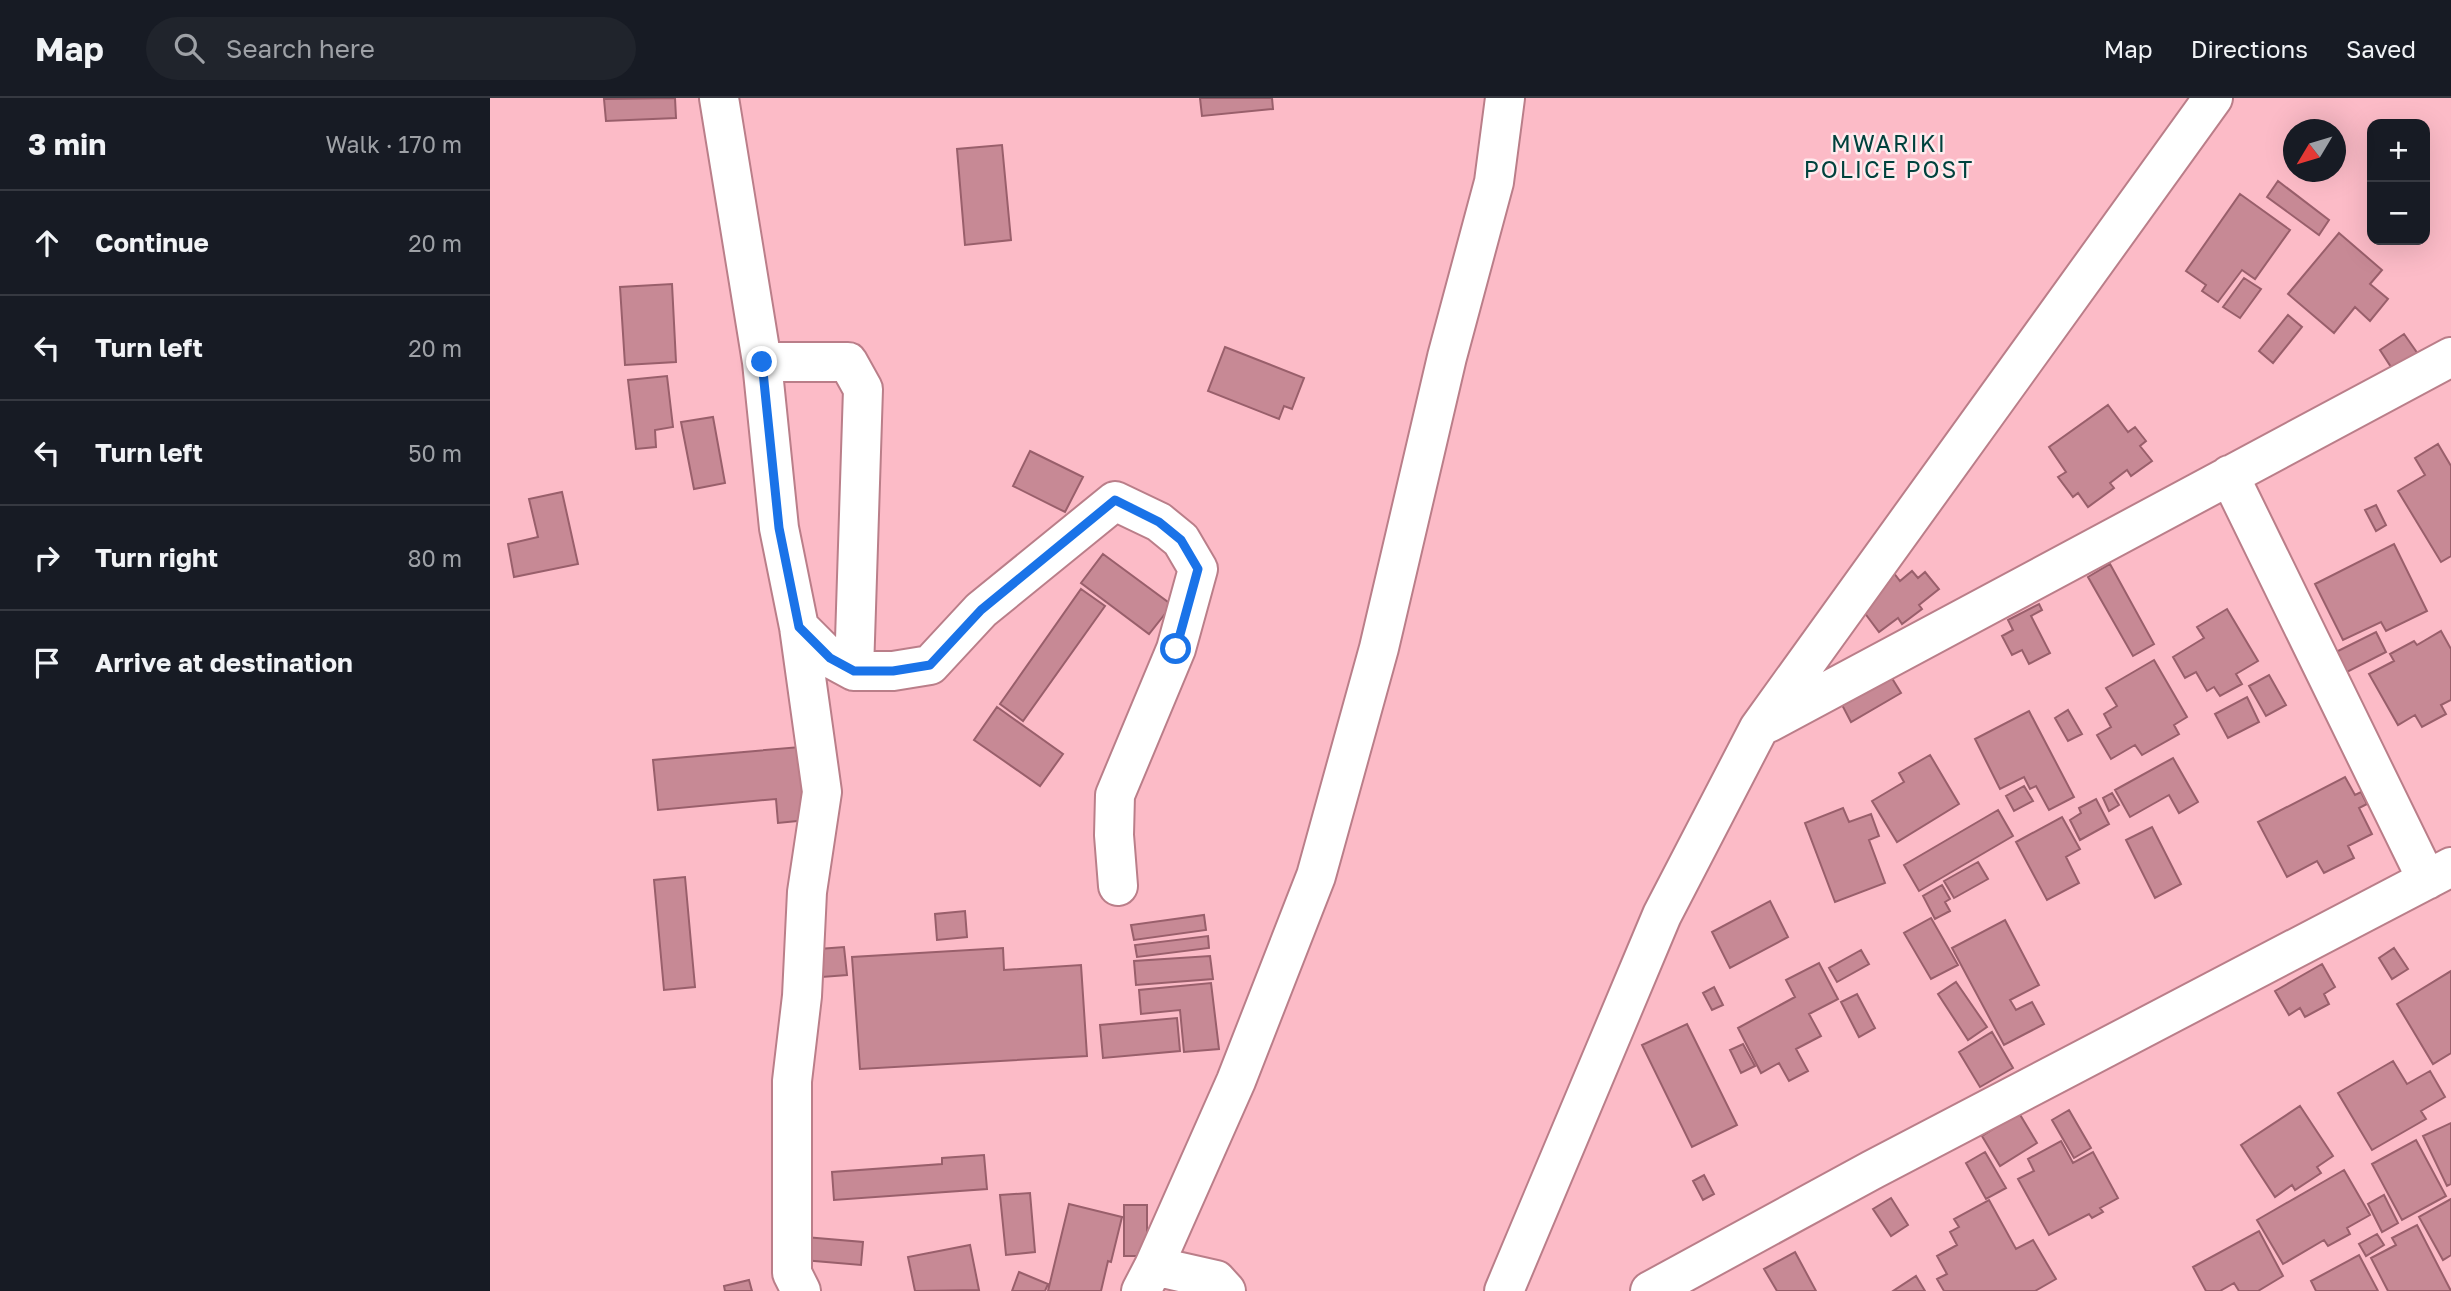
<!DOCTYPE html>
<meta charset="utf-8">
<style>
:root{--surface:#171b24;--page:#20242c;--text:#f1f3f6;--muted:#9ea1a6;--line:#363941}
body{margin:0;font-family:"Golos Text",sans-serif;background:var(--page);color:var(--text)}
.controls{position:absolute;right:21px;top:21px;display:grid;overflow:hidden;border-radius:14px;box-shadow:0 7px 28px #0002}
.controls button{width:63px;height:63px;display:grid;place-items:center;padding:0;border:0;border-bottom:2px solid var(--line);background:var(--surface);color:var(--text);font:35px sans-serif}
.compass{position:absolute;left:1793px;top:21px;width:63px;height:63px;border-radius:50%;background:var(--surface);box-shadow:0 7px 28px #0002;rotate:232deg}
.stop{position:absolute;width:21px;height:21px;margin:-16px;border:5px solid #1a73e8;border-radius:50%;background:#fff}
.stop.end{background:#1a73e8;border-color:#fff;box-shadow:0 2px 7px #0008}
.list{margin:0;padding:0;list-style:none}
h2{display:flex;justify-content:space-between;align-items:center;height:91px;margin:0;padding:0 28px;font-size:30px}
h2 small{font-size:23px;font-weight:400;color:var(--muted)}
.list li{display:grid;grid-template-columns:46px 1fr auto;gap:21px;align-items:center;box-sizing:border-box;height:105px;padding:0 28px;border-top:2px solid var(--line)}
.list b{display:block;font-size:26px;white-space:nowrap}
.list em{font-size:23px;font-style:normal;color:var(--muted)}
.icon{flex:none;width:38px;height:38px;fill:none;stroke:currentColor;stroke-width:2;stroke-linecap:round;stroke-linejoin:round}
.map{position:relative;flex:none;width:1961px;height:1193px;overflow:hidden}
header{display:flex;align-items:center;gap:42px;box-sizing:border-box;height:98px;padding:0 35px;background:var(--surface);border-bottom:2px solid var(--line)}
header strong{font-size:33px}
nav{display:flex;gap:38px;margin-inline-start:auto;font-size:24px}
.search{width:490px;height:63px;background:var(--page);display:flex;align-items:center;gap:18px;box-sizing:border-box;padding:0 24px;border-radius:38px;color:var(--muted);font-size:26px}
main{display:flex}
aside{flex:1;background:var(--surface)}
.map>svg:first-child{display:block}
.building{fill:#c78995;stroke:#995f6b;stroke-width:2}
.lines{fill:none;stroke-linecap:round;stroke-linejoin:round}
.minor-casing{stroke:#ba7e89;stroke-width:42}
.minor{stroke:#fff;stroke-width:38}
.route{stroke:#1a73e8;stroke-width:9}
.labels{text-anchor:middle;stroke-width:5;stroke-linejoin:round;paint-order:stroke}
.quarter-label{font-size:23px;letter-spacing:2px;fill:#00423d;stroke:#ffeaed}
</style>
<header>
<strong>Map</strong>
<div class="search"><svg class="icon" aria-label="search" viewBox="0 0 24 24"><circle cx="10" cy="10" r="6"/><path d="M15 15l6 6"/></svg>Search here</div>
<nav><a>Map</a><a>Directions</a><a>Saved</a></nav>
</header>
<main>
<aside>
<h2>3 min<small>Walk · 170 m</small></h2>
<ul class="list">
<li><svg class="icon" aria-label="ahead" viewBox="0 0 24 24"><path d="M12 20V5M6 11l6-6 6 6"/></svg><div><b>Continue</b></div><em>20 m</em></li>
<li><svg class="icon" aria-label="left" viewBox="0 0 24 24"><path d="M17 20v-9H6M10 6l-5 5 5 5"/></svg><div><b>Turn left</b></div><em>20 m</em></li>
<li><svg class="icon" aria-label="left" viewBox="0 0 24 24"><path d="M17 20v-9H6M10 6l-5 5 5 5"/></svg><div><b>Turn left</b></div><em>50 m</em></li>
<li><svg class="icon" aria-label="right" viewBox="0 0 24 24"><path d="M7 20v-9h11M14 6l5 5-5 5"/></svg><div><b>Turn right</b></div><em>80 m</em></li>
<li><svg class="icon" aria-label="arrive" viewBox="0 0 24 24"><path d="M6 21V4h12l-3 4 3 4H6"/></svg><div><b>Arrive at destination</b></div></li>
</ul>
</aside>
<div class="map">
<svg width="1961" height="1193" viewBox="0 0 1961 1193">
<rect width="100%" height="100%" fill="#fcbbc7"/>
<path class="building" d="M185 0 186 20 116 23 114 1Z
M710 0H782L783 11 712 18Z
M512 47 521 142 475 147 467 51Z
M1788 83 1839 122 1829 137 1777 99Z
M1750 96 1800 132 1765 181 1752 172 1728 204 1712 193 1716 187 1696 173Z
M1849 135 1892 172 1880 186 1898 201 1880 223 1865 209 1844 235 1798 196Z
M1754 180 1771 191 1750 220 1733 209Z
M182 186 186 264 135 267 130 189Z
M1798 217 1812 229 1783 265 1769 253Z
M1914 236 1928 256 1903 272 1890 252Z
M735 249 814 280 802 311 794 308 789 321 718 293Z
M177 278 183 329 165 332 166 349 146 351 138 282Z
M1618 307 1638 334 1645 329 1656 343 1650 348 1662 363 1641 378 1637 372 1620 385 1624 390 1598 409 1588 395 1583 399 1568 379 1576 374 1559 349Z
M223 319 235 385 204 391 191 324Z
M1948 346 1961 368V458L1951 464 1908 393 1935 377 1925 360Z
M540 353 593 379 575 414 523 388Z
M72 394 88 466 24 479 18 446 48 439 39 401Z
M1886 407 1896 427 1886 433 1875 412Z
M1904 446 1937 513 1896 533 1891 524 1853 542 1825 486Z
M613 456 682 507 659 536 591 485Z
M1620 466 1664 546 1643 558 1598 479Z
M1400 470 1410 483 1422 473 1428 480 1435 474 1449 491 1429 507 1432 511 1412 526 1408 520 1389 534 1371 510Z
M591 491 615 508 533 623 510 606Z
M1549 506 1552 512 1541 518 1560 555 1539 566 1532 552 1522 557 1512 538 1523 532 1518 522Z
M1737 511 1768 563 1746 576 1752 586 1730 598 1724 589 1717 593 1706 574 1695 580 1683 559 1714 540 1707 529Z
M1951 533 1961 551V602L1951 607 1956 616 1932 629 1925 617 1908 627 1879 576 1904 563 1900 556 1924 543 1927 547Z
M1886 534 1896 554 1855 575 1844 555Z
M1664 562 1697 619 1684 627 1689 636 1652 657 1645 647 1621 661 1607 637 1621 629 1614 616 1627 608 1616 590Z
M1400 577 1411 595 1361 624 1351 605Z
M1779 577 1796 607 1776 618 1759 588Z
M1757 599 1769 624 1738 640 1725 616Z
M507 609 573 656 550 688 484 642Z
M1578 612 1592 636 1578 643 1565 620Z
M1539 613 1584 699 1559 712 1546 688 1540 691 1534 679 1510 691 1485 641Z
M310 649 317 722 288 725 286 701 168 712 163 662Z
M1440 657 1469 706 1407 744 1382 703 1414 684 1409 675Z
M1683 660 1708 704 1689 715 1679 697 1640 719 1625 692Z
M1855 679 1865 697 1871 694 1877 706 1869 710 1882 736 1858 748 1864 760 1834 775 1827 763 1797 779 1768 724Z
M1534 688 1543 703 1524 713 1516 698Z
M1622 695 1629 707 1619 713 1613 700Z
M1606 701 1619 726 1590 742 1580 722 1591 715 1589 710Z
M1353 710 1359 724 1381 716 1389 738 1379 742 1395 785 1345 804 1315 725Z
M1508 712 1523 738 1429 793 1414 767Z
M1572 719 1590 751 1576 759 1589 785 1557 802 1526 744Z
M1662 729 1691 786 1665 800 1636 742Z
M1488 764 1498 781 1464 800 1454 783Z
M195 779 205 889 174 892 164 782Z
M1452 787 1460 801 1455 804 1460 813 1445 821 1433 798Z
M1280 803 1298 839 1240 870 1222 834Z
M475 813 477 839 447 842 445 816Z
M714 817 716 832 644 842 641 827Z
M1441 820 1468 867 1441 881 1414 835Z
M1515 822 1549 887 1520 902 1526 912 1542 904 1554 926 1514 947 1462 850Z
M718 838 719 850 647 859 645 847Z
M354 849 357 877 332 879 329 851Z
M513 850 514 872 591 867 597 958 370 971 362 859Z
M1904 850 1918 871 1902 881 1889 860Z
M1371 852 1379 866 1347 884 1339 870Z
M720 858 723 881 646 887 644 863Z
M1329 865 1348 901 1319 916 1331 938 1306 951 1318 973 1299 983 1289 965 1271 975 1248 930 1305 899 1296 882Z
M1832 866 1845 889 1834 896 1839 906 1815 919 1810 910 1799 917 1785 893Z
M1961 873V955L1943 966 1907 906Z
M1466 884 1497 929 1478 942 1448 896Z
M721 885 729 951 694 954 690 912 651 916 649 892Z
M1224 889 1233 907 1222 912 1213 895Z
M1367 896 1385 930 1369 939 1351 904Z
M687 920 690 953 613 960 610 927Z
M1197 926 1247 1027 1202 1049 1152 947Z
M1502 934 1523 970 1490 989 1469 954Z
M1253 946 1265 968 1251 975 1240 952Z
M1903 963 1917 986 1940 973 1955 999 1931 1013 1936 1021 1882 1052 1848 995Z
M1810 1008 1843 1058 1827 1069 1831 1075 1805 1092 1802 1087 1785 1099 1751 1047Z
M1579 1012 1601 1050 1584 1060 1562 1022Z
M1529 1015 1547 1045 1510 1068 1492 1038Z
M1961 1025V1086L1957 1088 1933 1038Z
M1926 1042 1956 1098 1912 1122 1882 1066Z
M1571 1043 1583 1065 1603 1054 1628 1100 1610 1110 1613 1114 1602 1120 1599 1116 1559 1137 1528 1081 1544 1073 1538 1061Z
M1495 1054 1516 1090 1496 1101 1476 1065Z
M494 1057 497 1091 344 1102 342 1074 452 1066V1060Z
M1854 1072 1880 1117 1857 1130 1860 1136 1838 1148 1834 1142 1793 1166 1767 1122Z
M1214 1077 1224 1096 1213 1102 1203 1083Z
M540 1095 545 1154 516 1157 510 1097Z
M1894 1097 1908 1125 1892 1134 1878 1106Z
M1401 1100 1418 1127 1401 1138 1383 1111Z
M1961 1101V1157L1953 1162 1929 1119Z
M1499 1102 1526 1151 1543 1142 1566 1181 1545 1193H1454L1447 1181 1457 1176 1447 1158 1467 1147 1460 1134 1469 1129 1464 1121Z
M579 1106 632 1119 621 1164 618 1163 611 1193H558Z
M634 1107H657V1158H634Z
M1927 1127 1961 1193H1898L1881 1160 1906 1147 1902 1140Z
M1769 1133 1793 1178 1768 1193H1749L1744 1185 1730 1193H1716L1703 1169Z
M1887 1136 1894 1147 1876 1158 1869 1146Z
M315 1139 373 1144 371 1167 313 1162Z
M480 1147 489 1192 425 1193 418 1159Z
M1305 1154 1326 1193H1287L1274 1171Z
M1869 1157 1888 1193H1826L1821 1183Z
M529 1174 558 1186 555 1193H522Z
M1426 1178 1435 1193H1403Z
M259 1182 262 1193H235L234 1188Z"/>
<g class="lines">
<defs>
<path id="minor" d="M229 0 272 264 289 430 309 529 332 694 317 794 312 898 302 983V1175L311 1193
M272 264H358L373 291 364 573
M1739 377 1937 782
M309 529 340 560 364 573H403L440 567 491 512 625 403 669 424 691 442 708 471 686 551 625 697 624 737 628 788
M1278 625 1961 259
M664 1168 726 1182 736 1193
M651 1193 664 1168 746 983 826 778 889 550 957 259 1004 84 1015 0
M1014 1193 1172 817 1269 630 1723 0
M1160 1193 1382 1072 1961 769"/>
</defs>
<use href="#minor" class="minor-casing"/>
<use href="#minor" class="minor"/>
</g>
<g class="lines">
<path class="route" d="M272 264 289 430 309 529 340 560 364 573H403L440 567 491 512 625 402 669 424 691 442 708 471 686 551"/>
</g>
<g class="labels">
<g class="quarter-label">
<text x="1399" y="54">MWARIKI<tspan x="1399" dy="26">POLICE POST</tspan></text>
</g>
</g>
</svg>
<div class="controls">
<button>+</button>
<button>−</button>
</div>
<svg class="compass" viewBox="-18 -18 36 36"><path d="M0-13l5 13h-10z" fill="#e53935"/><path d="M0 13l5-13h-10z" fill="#9ea1a6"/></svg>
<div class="stop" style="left:686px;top:551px"></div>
<div class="stop end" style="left:272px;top:264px"></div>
</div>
</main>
